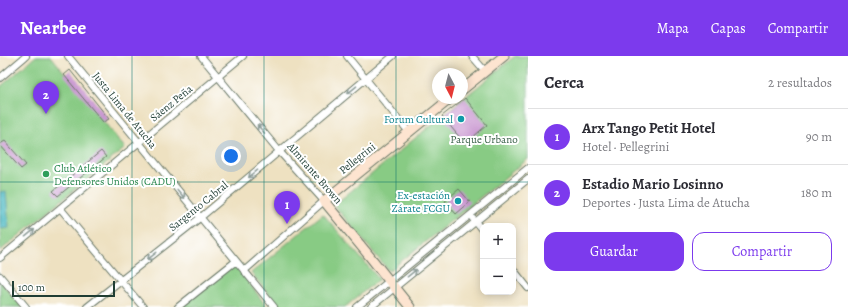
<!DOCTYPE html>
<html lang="es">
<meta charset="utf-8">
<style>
:root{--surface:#fff;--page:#f7f7f7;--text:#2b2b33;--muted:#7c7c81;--line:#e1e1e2;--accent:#7c3aed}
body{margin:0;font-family:Alegreya,serif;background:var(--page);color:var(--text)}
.controls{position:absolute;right:12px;bottom:12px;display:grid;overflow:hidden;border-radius:8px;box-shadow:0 2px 10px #0003}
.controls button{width:36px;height:36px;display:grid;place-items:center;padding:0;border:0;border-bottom:1px solid var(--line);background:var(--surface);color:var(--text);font:20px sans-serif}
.compass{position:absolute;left:432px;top:12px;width:36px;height:36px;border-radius:50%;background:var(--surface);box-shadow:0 2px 10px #0003;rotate:173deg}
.scale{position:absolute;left:12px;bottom:10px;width:103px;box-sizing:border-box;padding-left:4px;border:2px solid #1f3d34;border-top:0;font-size:11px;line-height:14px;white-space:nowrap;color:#1f3d34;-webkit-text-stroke:3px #fff;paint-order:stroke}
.you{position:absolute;left:231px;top:100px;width:14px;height:14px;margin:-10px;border:3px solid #fff;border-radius:50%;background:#1a73e8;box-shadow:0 0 0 6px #1a73e833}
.badge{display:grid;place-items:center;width:26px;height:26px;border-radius:50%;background:var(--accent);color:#fff;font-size:13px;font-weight:700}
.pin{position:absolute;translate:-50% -33px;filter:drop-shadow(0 1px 2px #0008)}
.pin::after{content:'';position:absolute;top:21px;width:14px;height:12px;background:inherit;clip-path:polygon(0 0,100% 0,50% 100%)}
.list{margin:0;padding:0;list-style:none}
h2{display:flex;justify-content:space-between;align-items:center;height:52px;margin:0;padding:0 16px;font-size:17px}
h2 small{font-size:13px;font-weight:400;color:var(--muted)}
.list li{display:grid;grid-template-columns:26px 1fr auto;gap:12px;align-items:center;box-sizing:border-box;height:56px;padding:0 16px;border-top:1px solid var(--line)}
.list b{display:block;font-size:15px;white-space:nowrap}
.list p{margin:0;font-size:13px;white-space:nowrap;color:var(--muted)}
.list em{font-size:13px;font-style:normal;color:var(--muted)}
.actions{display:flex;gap:8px;padding:12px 16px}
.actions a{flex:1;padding:9px 0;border:1px solid var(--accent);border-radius:12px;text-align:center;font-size:14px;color:var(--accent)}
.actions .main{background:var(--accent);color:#fff}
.map{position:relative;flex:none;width:528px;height:251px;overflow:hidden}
header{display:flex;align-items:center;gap:24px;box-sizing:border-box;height:56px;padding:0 20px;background:var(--accent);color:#fff}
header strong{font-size:19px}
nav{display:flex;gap:22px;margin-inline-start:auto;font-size:14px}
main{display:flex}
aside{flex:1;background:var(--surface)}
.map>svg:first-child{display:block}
.green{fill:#88cb84;stroke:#54845c}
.water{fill:#4bb9c3;stroke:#357b7c}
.building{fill:#c692ce}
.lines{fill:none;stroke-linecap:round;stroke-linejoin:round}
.street-casing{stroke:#677665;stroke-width:8}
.secondary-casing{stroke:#677665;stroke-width:11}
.street{stroke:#fff;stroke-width:6}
.secondary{stroke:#fde4d0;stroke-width:9}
.oneway{stroke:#8f9e9a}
.grid{fill:none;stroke:#0f766e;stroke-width:1;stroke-opacity:0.55}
.culture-dot{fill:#0f9aa8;stroke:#fff;stroke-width:1.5}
.leisure-dot{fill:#2e9e5b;stroke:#fff;stroke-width:1.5}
.labels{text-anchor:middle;stroke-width:4;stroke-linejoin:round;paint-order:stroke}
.street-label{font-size:11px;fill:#1f3d34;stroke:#fff}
.culture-label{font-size:11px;fill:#0d838f;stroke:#fff;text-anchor:end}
.park-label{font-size:11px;fill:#396048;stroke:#fff}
.leisure-label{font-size:11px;fill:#27864d;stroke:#fff;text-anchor:start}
</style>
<header>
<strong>Nearbee</strong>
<nav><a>Mapa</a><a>Capas</a><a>Compartir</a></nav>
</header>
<main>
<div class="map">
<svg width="528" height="251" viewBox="0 0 528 251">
<rect width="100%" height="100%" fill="#fff"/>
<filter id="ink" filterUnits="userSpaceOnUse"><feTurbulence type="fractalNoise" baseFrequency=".025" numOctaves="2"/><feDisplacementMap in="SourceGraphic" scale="8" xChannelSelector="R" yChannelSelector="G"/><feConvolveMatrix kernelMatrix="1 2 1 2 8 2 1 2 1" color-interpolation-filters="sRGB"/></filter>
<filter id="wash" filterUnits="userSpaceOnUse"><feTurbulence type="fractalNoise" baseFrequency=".012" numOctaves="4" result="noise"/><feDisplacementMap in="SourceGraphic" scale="16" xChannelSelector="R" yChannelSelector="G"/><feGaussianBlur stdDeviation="0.9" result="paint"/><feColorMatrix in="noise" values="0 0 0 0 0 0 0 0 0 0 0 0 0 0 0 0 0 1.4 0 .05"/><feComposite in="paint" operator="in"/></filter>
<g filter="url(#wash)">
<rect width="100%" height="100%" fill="#eee1c1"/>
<path class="green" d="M36 0H51L125 92 0 195V31Z
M515 0H528V103L389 215 334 149Z
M323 158 379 223 345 251H280L251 217Z
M234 207 267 251H181Z
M0 225 22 251H0Z"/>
<path class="water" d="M6 135 9 172 0 173V136Z"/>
<g id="blocks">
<path class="building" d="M70 14 109 63 103 66 64 19Z
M465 42 487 69 465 88 442 60Z
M5 85 26 109 21 113 0 89V88Z
M101 95 106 101 58 140 53 135Z
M459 133 470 146 456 158 445 145Z"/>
</g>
</g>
<g filter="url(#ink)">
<use href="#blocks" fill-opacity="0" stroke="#677665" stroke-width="1"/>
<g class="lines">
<defs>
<path id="street" d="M68 0 274 251
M201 0 279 95 324 145 244 215
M347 0 409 76
M472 0 485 15
M0 22 26 0
M60 152 143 251
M473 163 483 175
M0 202 243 0
M513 213 528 232
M0 220 26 251
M87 251 201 161 393 0
M178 251 236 205
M357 251 528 112
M371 251 528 123"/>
<path id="secondary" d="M462 34 504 0
M410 251 371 202 324 145 451 42"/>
</defs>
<use href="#street" class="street-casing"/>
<use href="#secondary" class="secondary-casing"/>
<use href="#street" class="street"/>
<use href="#secondary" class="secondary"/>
</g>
<defs><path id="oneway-shaft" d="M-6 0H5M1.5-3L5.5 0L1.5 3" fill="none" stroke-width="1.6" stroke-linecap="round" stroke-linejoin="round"/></defs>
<g class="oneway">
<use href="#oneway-shaft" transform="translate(352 34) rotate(140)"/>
<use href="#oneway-shaft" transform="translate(261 73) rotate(-130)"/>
<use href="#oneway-shaft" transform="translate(253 118) rotate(140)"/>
<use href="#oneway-shaft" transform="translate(181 138) rotate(50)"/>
<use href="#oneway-shaft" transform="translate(30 177) rotate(-39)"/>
<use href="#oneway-shaft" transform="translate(152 200) rotate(142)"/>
<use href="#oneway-shaft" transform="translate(412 217) rotate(-39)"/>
</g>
</g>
<path class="grid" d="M132 0V251M264 0V251M396 0V251M0 126H528"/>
<g class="culture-dot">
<circle cx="461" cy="63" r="4"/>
<circle cx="458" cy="145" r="4"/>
</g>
<circle class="leisure-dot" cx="46" cy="118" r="4"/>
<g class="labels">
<g class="street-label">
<text transform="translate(171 47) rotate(-39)" y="4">Sáenz Peña</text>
<text transform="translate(125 54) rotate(51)" y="4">Justa Lima de Atucha</text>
<text transform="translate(357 102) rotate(-39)" y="4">Pellegrini</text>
<text transform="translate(315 117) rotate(49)" y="4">Almirante Brown</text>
<text transform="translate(198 150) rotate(-39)" y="4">Sargento Cabral</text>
</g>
<g class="culture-label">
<text x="453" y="67">Forum Cultural</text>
<text x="450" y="143">Ex-estación<tspan x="450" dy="13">Zárate FCGU</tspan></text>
</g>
<g class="park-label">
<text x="484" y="87">Parque Urbano</text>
</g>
<g class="leisure-label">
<text x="54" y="116">Club Atlético<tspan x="54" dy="13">Defensores Unidos (CADU)</tspan></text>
</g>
</g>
</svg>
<div class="controls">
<button>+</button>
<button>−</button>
</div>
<svg class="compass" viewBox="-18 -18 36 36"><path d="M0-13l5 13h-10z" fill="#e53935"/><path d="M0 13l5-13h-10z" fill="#7c7c81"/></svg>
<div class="scale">100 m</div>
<div class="you"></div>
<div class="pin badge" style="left:287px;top:168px">1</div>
<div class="pin badge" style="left:46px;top:58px">2</div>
</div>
<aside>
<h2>Cerca<small>2 resultados</small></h2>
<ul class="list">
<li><span class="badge">1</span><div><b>Arx Tango Petit Hotel</b><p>Hotel · Pellegrini</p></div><em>90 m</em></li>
<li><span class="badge">2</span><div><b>Estadio Mario Losinno</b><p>Deportes · Justa Lima de Atucha</p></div><em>180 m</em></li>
</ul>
<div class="actions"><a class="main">Guardar</a><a>Compartir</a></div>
</aside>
</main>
